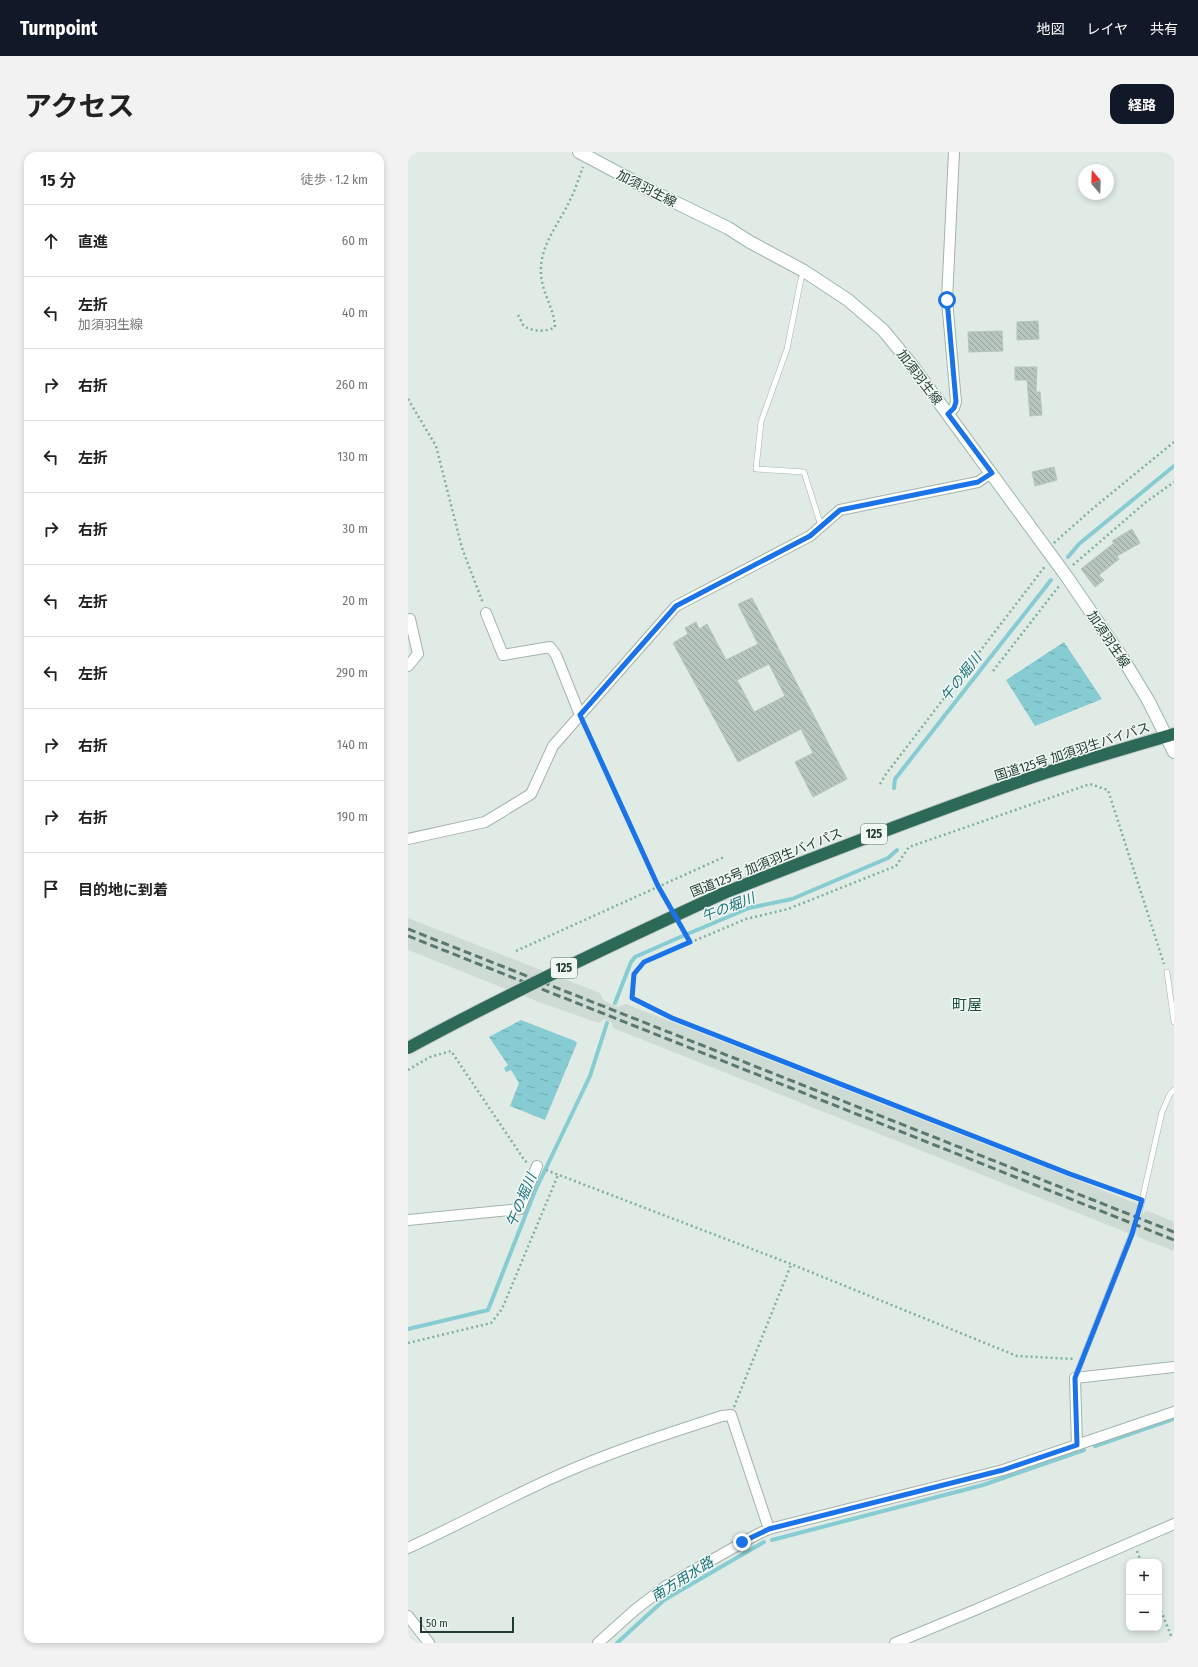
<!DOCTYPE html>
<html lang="ja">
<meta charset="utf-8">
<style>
:root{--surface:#fff;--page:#f2f2f2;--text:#222;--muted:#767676;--line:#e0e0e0;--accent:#111827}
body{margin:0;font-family:"Fira Sans Condensed","Noto Sans JP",sans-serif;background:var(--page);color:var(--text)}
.controls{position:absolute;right:12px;bottom:12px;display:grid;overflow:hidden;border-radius:8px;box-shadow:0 2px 6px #0003}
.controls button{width:36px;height:36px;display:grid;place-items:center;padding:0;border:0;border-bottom:1px solid var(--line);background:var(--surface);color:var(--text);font:20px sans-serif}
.compass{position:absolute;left:670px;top:12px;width:36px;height:36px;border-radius:50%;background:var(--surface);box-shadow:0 2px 6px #0003;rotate:341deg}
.scale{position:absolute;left:12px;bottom:10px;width:94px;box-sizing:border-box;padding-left:4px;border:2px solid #213c32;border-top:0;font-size:11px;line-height:14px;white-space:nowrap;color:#213c32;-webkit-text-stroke:3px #f1f8f4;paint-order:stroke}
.stop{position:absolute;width:12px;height:12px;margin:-9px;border:3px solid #1a73e8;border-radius:50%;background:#fff}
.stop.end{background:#1a73e8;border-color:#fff;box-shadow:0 1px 4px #0008}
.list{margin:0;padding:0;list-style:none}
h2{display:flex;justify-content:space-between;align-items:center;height:52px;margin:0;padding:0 16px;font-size:17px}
h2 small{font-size:13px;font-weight:400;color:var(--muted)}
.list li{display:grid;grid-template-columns:26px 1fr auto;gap:12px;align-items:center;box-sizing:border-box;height:72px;padding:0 16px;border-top:1px solid var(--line)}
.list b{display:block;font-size:15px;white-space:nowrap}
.list p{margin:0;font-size:13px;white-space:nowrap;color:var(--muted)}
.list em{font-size:13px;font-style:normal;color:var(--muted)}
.icon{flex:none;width:22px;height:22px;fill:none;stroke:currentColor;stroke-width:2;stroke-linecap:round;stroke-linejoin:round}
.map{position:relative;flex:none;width:766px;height:1491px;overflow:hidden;border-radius:12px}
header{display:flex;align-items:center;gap:24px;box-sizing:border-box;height:56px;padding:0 20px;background:var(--accent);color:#fff}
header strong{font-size:19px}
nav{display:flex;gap:22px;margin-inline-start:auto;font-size:14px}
.intro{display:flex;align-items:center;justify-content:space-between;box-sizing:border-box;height:96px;padding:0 24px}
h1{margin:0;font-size:28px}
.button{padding:10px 18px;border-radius:12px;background:var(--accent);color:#fff;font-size:14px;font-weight:700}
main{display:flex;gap:24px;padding:0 24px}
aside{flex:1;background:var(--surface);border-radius:12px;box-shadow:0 2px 6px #0003}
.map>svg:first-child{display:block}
.built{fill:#cedbd4}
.water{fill:url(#water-ripples)}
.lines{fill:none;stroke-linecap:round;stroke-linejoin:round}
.stream{stroke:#87ccd2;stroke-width:4}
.building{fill:url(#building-back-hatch);stroke:#b3c5bc;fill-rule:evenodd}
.lane-casing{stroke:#a3b3ac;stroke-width:6}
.street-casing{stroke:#a3b3ac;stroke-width:12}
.secondary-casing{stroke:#9fb7ad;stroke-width:14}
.highway-casing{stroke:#c1c8c6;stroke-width:14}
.path{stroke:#80b09d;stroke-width:2.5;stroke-dasharray:2 3;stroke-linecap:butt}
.lane{stroke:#fff;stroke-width:5}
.street{stroke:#fff;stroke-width:10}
.secondary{stroke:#fff;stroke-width:12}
.highway{stroke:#2c6957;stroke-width:12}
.rail{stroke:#5b786e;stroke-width:3;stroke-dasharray:8 4;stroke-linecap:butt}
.highway-bridge-casing{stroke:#c1c8c6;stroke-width:14;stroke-linecap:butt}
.highway-bridge{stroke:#2c6957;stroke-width:12}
.route{stroke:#1a73e8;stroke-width:5}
.labels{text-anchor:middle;stroke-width:3;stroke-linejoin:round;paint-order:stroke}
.shield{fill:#f1f8f4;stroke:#5f746c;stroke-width:1}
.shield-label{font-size:12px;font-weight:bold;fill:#213c32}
.street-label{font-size:13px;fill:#213c32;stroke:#f1f8f4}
.water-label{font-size:14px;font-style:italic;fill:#1a7179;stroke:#f1f8f4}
.quarter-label{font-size:15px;fill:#1c4e3e;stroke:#f1f8f4}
</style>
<header>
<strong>Turnpoint</strong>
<nav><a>地図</a><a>レイヤ</a><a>共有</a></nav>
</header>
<div class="intro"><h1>アクセス</h1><a class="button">経路</a></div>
<main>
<aside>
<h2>15 分<small>徒歩 · 1.2 km</small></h2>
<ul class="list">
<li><svg class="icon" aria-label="ahead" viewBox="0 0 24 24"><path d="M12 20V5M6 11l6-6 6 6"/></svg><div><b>直進</b></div><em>60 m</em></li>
<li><svg class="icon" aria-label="left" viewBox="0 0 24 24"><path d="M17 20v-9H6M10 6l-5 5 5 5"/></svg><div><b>左折</b><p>加須羽生線</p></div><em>40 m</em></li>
<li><svg class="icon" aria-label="right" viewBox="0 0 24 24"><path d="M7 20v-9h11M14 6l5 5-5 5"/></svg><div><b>右折</b></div><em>260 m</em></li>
<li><svg class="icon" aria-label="left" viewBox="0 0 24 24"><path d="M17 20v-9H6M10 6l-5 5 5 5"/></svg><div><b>左折</b></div><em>130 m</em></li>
<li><svg class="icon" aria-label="right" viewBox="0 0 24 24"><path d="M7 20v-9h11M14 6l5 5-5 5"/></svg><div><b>右折</b></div><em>30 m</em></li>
<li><svg class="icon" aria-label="left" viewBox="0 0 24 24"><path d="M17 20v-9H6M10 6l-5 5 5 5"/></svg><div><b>左折</b></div><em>20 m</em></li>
<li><svg class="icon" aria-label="left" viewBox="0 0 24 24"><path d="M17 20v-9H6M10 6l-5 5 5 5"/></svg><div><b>左折</b></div><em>290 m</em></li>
<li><svg class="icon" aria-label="right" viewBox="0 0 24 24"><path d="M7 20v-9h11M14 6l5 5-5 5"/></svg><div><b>右折</b></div><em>140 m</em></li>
<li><svg class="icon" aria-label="right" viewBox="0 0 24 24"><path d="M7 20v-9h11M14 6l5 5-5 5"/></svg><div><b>右折</b></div><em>190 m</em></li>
<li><svg class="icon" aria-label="arrive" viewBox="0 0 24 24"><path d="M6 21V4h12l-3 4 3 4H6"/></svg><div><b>目的地に到着</b></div></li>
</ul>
</aside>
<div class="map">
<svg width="766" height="1491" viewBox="0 0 766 1491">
<defs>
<pattern id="water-ripples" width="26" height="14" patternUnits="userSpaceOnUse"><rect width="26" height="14" fill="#87ccd2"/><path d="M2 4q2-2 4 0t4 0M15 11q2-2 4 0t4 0" fill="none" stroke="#6ea7ab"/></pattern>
<pattern id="building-back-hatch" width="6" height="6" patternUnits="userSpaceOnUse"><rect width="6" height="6" fill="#b6c6be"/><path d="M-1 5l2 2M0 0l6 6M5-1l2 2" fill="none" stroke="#94a29b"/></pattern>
</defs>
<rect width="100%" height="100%" fill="#e0ebe6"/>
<path class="built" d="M0 766 192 841 196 849 210 855 218 852 730 1052 729 1060 722 1080 720 1081 205 876 203 870 196 867 191 871 133 851 0 798Z
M738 1058 766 1070V1099L730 1085 728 1080 735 1062Z"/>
<path class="water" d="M656 490 694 547 627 574 598 528Z
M113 868 167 889 169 891 137 968 102 954 111 931 103 918 98 920 96 916 100 913 81 885Z"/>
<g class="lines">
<path class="stream" d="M660 405 671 392 766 314
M486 636 487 627 643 428
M207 851 223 810 227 805 270 786 341 756 384 747 480 706 489 698
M0 1177 80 1158 127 1039 182 924 199 871
M687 1294 766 1267
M364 1388 575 1333 676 1298
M209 1491 256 1448 356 1390"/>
</g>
<path class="building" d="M630 169 631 187 609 188V170Z
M594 179 595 199 561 200 560 180Z
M607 215H629L628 240H632L634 263 622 264 619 228H607Z
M646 315 649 328 627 334 624 320Z
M724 377 732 391 709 404 711 407 691 423 696 428 687 435 673 417 706 391 704 389Z
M344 446 439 627 405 645 387 610 405 601 393 577 330 610 265 491 280 482 277 476 288 470 291 477 299 472 318 508 350 492 330 452ZM361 512 377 544 346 560 329 528Z"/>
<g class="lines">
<defs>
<path id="lane" d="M396 120 393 127 379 197 353 270 348 317 396 320 413 374
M759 820 766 870
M667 1226 730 1066 754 960 762 942 766 938"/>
<path id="street" d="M540 262 546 256 548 250 539 148 546 0
M78 461 95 503 142 495 148 503 172 563
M0 514 10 502 2 467
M0 687 77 670 123 642 145 594 268 454 402 384 432 358 570 330 583 321
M0 1068 112 1057 129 1014
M669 1293 667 1226 766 1215
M0 1396C48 1374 94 1349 142 1327 199 1301 255 1283 314 1264L323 1263 361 1377
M0 1464 21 1491
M190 1491 228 1457 258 1434 348 1383 361 1377 595 1318 766 1260
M487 1491 567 1458 766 1372"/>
<path id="secondary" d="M171 0 244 39 320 76 342 90 396 119 440 148 475 178 503 212 659 425 715 507 740 548 766 600"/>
<path id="highway" d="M316 741C415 702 515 663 616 628 665 611 716 597 766 582"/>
</defs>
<use href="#lane" class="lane-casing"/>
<use href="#street" class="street-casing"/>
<use href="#secondary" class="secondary-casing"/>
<use href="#highway" class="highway-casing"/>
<path class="path" d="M110 163C112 166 114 172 116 174 125 180 139 180 147 175 146 156 134 141 133 122 131 93 152 71 163 46 168 36 171 25 175 15
M0 247 28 294 54 396 75 451
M646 391 683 358 766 290
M665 413 738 350 766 330
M585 519 651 434
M177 573 250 734 262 755
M472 632 478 622 638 413
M272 773 281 790
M108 799 316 705
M0 918 22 905 43 899 117 1009 120 1011
M138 1018 383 1112 609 1204 665 1207
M726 1045 662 1022 264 866 224 846 226 822 236 810 338 767 380 757 488 714 501 695 682 632 700 638 756 812
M0 1191 83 1171 94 1157 150 1023
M326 1255 383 1113
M729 1399 733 1410
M751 1454 766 1491"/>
<use href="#lane" class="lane"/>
<use href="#street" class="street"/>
<use href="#secondary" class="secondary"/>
<use href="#highway" class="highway"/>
<path class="rail" d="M0 777 766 1080
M0 784 766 1088"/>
<defs>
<path id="highway-bridge" d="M0 896C103 840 209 790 316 741"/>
</defs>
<use href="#highway-bridge" class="highway-bridge-casing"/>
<use href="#highway-bridge" class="highway-bridge"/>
</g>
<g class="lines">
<path class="route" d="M334 1390 361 1377 595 1318 669 1293 667 1226 724 1082 734 1048 662 1022 264 866 224 846 226 822 236 810 282 790 250 734 172 563 268 454 402 384 432 358 570 330 584 321 540 262 546 256 548 250 539 148"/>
</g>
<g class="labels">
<g class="shield">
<rect x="453" y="672" width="26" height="20" rx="3"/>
<rect x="143" y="806" width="26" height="20" rx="3"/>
</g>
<g class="shield-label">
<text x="466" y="686">125</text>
<text x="156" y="820">125</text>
</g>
<g class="street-label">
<text transform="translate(239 36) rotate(27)" y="5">加須羽生線</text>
<text transform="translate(512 225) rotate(53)" y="5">加須羽生線</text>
<text transform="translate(701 487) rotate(56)" y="5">加須羽生線</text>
<text transform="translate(664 599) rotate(-18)" y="5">国道125号 加須羽生バイパス</text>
<text transform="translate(358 710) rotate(-22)" y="5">国道125号 加須羽生バイパス</text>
</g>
<g class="water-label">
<text transform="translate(553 525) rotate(-52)" y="5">午の堀川</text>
<text transform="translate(320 755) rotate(-21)" y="5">午の堀川</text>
<text transform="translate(113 1048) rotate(-67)" y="5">午の堀川</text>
<text transform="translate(274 1427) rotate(-32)" y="5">南方用水路</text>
</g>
<g class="quarter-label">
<text x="559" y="858">町屋</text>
</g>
</g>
</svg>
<div class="controls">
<button>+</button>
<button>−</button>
</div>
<svg class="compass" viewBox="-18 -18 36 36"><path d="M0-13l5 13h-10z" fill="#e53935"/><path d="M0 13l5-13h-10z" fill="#767676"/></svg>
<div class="scale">50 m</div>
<div class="stop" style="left:539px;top:148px"></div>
<div class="stop end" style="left:334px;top:1390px"></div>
</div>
</main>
